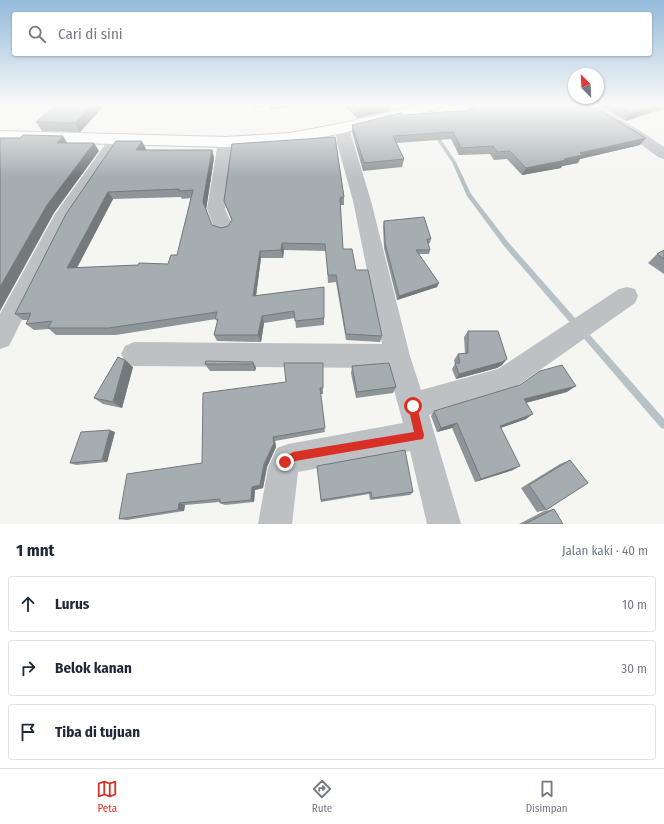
<!DOCTYPE html>
<html lang="id">
<meta charset="utf-8">
<style>
:root{--surface:#fff;--page:#f2f2f3;--text:#1f2937;--muted:#747a83;--line:#e0e1e3;--accent:#d93025}
body{margin:0;font-family:"Fira Sans Condensed",sans-serif;background:var(--page);color:var(--text)}
.compass{position:absolute;left:568px;top:68px;width:36px;height:36px;border-radius:50%;background:var(--surface);box-shadow:0 1px 3px #0004;rotate:336deg}
.stop{position:absolute;width:12px;height:12px;margin:-9px;border:3px solid #d93025;border-radius:50%;background:#fff}
.stop.end{background:#d93025;border-color:#fff;box-shadow:0 1px 4px #0008}
.list{margin:0;padding:0;list-style:none}
h2{display:flex;justify-content:space-between;align-items:center;height:52px;margin:0;padding:0 16px;font-size:17px}
h2 small{font-size:13px;font-weight:400;color:var(--muted)}
.list li{display:grid;grid-template-columns:26px 1fr auto;gap:12px;align-items:center;box-sizing:border-box;height:56px;margin:0 8px 8px;padding:0 8px;border:1px solid var(--line);border-radius:4px}
.list b{display:block;font-size:15px;white-space:nowrap}
.list em{font-size:13px;font-style:normal;color:var(--muted)}
.icon{flex:none;width:22px;height:22px;fill:none;stroke:currentColor;stroke-width:2;stroke-linecap:round;stroke-linejoin:round}
.map{position:relative;flex:none;width:664px;height:524px;overflow:hidden}
.search{position:absolute;background:var(--surface);box-shadow:0 1px 3px #0004;left:12px;right:12px;top:12px;height:44px;display:flex;align-items:center;gap:10px;box-sizing:border-box;padding:0 14px;border-radius:4px;color:var(--muted);font-size:15px}
.sheet{height:244px;background:var(--surface)}
nav{display:flex;justify-content:space-around;align-items:center;box-sizing:border-box;height:56px;border-top:1px solid var(--line);background:var(--surface);font-size:11px;color:var(--muted)}
nav a{display:grid;justify-items:center;gap:2px}
nav .on{color:var(--accent)}
.map>svg:first-child{display:block}
.lines{fill:none;stroke-linecap:round;stroke-linejoin:round}
.stream{fill:#b6c2c5;fill-rule:evenodd}
.primary-casing{stroke:#afb4b6;stroke-width:2}
.street{fill:#bdc1c4;fill-rule:evenodd}
.primary{fill:#fff;fill-rule:evenodd}
.wall{fill:#8e9598;fill-rule:evenodd}
.shaded-wall{fill:#74797c}
.building{fill:#a5adb1;stroke:#74797c;fill-rule:evenodd}
.route{fill:#d93025}
</style>
<div class="map">
<svg width="664" height="524" viewBox="0 0 664 524">
<rect width="100%" height="100%" fill="#f5f5f2"/>
<g class="lines">
<path class="stream" d="M432 132H436L456 162 471 194 508 242 664 419V429L661 428 504 246 467 196 452 162 432 133Z"/>
<defs>
<path id="primary" d="M419 105H443L441 108 343 133 290 143 226 147 0 141V131L226 137 290 133 343 123Z"/>
</defs>
<use href="#primary" class="primary-casing"/>
<path class="street" d="M579 105H595L644 133 664 147V159L658 157 634 139Z
M343 124 348 125 371 201 410 356 421 390 498 369 619 289 627 287 635 289 638 296 635 303 513 389 429 415 461 524H427L410 451 298 472 292 524H258L268 468 277 448 288 444 403 423 388 368 134 366 125 362 121 354 125 346 134 342 382 344 353 201 337 143 336 128 338 125Z
M115 136 120 138 123 141 71 221 9 346 0 349V314L55 214 110 138Z
M226 137 231 139 234 142 225 209 233 227 230 232 223 234 216 232 207 209 218 142 221 139Z"/>
<use href="#primary" class="primary"/>
</g>
<path class="wall" d="M344 105H390L389 111 357 118Z
M465 105H591L640 145 580 159 578 163 562 166 561 168 522 175 507 159 494 160 490 154 459 155 451 139 396 143 404 159 402 167 363 171 352 132V125L404 115 468 110 465 107Z
M598 105H664V110L661 109 626 121Z
M102 108 80 132 42 131 36 122Z
M146 149 145 150H212L214 158 206 209 212 225 221 228 228 226 232 221 224 201 344 197V205H340L343 249 356 270 382 336 380 342 346 340 336 282 328 283 326 251 284 250 283 258H261L256 296 324 287V325L296 328 295 318 264 323 261 342 217 341 214 335 217 322 216 319 116 335H56L49 329 34 330 26 324 28 320H23L15 314 66 214ZM181 197 182 199 191 198 177 255 168 264 77 268 113 199Z
M384 221 431 239 430 243H428L430 250 429 254H419L437 287 397 300 384 248 383 226Z
M664 250V274L648 263 657 254Z
M468 331 502 365 497 368 456 379 452 369 455 364 454 360 458 354 465 353 464 337Z
M125 360 133 367 122 408 103 404 94 398Z
M253 362 256 368 255 371H210L205 364Z
M323 363V394H320L325 432 275 441 276 447 267 467 263 488 255 490 254 502 225 505 220 503V502L185 505 184 511 127 520 119 519 202 463 286 382Z
M352 366 396 387 393 393 356 398 351 373Z
M567 392 526 403V419L501 428 513 470 475 482 452 428 437 432 431 416 434 411Z
M115 432 107 462 76 465 70 463Z
M570 460 546 510 537 512 521 488 560 464Z
M317 466 413 492 410 495 370 500 369 494 321 502Z
M554 509 563 524H519L544 511Z"/>
<path class="shaded-wall" d="M92 105H100L102 108 80 132 75 123Z
M253 105H270V106L253 108Z
M270 105H305L271 110Z
M378 105H390L389 111 357 118 358 109Z
M658 105H664V106L661 109 626 121 631 114Z
M63 136 68 144 57 143Z
M646 138 640 145 580 159 578 163 562 166 561 168 522 175 526 168 564 159 580 153Z
M142 141 146 149 140 158 136 150Z
M94 143 99 151 54 213 0 311V287L47 205Z
M212 150 214 158 206 210 203 202Z
M108 192 113 199 73 275 67 268Z
M282 243 284 250 283 258 281 250Z
M260 251 261 258 255 303 253 296Z
M439 283 437 287 397 300 399 296Z
M262 316 264 323 261 342 258 335Z
M507 359 502 365 497 368 456 379 459 374Z
M125 360 133 367 122 408 113 402Z
M253 362 256 368 255 371 253 364Z
M576 386 567 392 517 405 524 399Z
M533 414 526 419 494 430 500 426Z
M457 423 452 428 437 432 441 428Z
M110 430 115 432 107 462 102 460Z
M273 437 275 441 276 447 267 467 263 488 255 490 254 502 251 500 252 487 264 464Z
M520 466 513 470 475 482 481 479Z
M179 503 185 505 184 511 178 510Z"/>
<path class="building" d="M55 105H92L75 123 36 122Z
M353 105H378L358 109Z
M471 105H591L646 138 580 153 583 155 564 159 566 160 526 168 510 151 497 152 493 146 461 148 453 132 393 136 404 159 364 163 352 125 401 113 404 115 476 110Z
M615 105H658L631 114Z
M23 135 63 136 57 143H94L47 205 0 287V138H20Z
M335 137 344 197 340 198 343 249H352L356 270H368L382 336 346 334 336 275H328L325 244 282 243 281 250 260 251 253 296 324 287V318L295 321 294 311 262 316 258 335H214L218 319H215L217 312 109 328H48L52 321 26 324 31 313 15 314 66 214 116 141H142L136 150H212L203 202 212 225 221 228 228 226 232 220 224 201 232 144ZM179 189V191L193 190 177 255H171L168 264 139 263 138 265 67 268 108 192Z
M424 217 431 239H427L430 250H416L439 283 399 296 385 243 384 221Z
M664 250V259L657 254Z
M468 331H498L507 359 502 362 459 374 455 363H460L458 354 468 353Z
M118 357 125 360 113 402 94 398Z
M206 361 253 362V364H205Z
M284 363H323V388H320L325 428 273 437 274 443 264 464 260 485 252 487 251 500 220 503V499L179 503 178 510 119 519 127 474 202 463 203 393 286 382Z
M389 363 396 387 357 392 352 366Z
M562 365 576 386 524 399 533 414 500 426 520 466 481 479 457 423 441 428 434 411 520 385 540 371Z
M110 430 102 460 70 463 81 432Z
M405 450 413 492 372 498 371 492 321 500 317 466Z
M570 460 588 483 546 510 529 485Z
M554 509 563 524H525Z"/>
<linearGradient id="sky" x2="0" y2="1"><stop stop-color="#94bada"/><stop offset="0.59" stop-color="#fafaf9"/><stop offset="1" stop-color="#fafaf9" stop-opacity="0"/></linearGradient>
<rect width="664" height="178" fill="url(#sky)"/>
<path class="route" d="M413 402 417 406 424 435 423 439 295 461 285 467 282 466V459L293 452 414 432 408 406Z"/>
</svg>
<svg class="compass" viewBox="-18 -18 36 36"><path d="M0-13l5 13h-10z" fill="#e53935"/><path d="M0 13l5-13h-10z" fill="#747a83"/></svg>
<div class="stop" style="left:413px;top:406px"></div>
<div class="stop end" style="left:285px;top:462px"></div>
<div class="search"><svg class="icon" aria-label="search" viewBox="0 0 24 24"><circle cx="10" cy="10" r="6"/><path d="M15 15l6 6"/></svg>Cari di sini</div>
</div>
<section class="sheet">
<h2>1 mnt<small>Jalan kaki · 40 m</small></h2>
<ul class="list">
<li><svg class="icon" aria-label="ahead" viewBox="0 0 24 24"><path d="M12 20V5M6 11l6-6 6 6"/></svg><div><b>Lurus</b></div><em>10 m</em></li>
<li><svg class="icon" aria-label="right" viewBox="0 0 24 24"><path d="M7 20v-9h11M14 6l5 5-5 5"/></svg><div><b>Belok kanan</b></div><em>30 m</em></li>
<li><svg class="icon" aria-label="arrive" viewBox="0 0 24 24"><path d="M6 21V4h12l-3 4 3 4H6"/></svg><div><b>Tiba di tujuan</b></div></li>
</ul>
</section>
<nav>
<a class="on"><svg class="icon" aria-label="map" viewBox="0 0 24 24"><path d="M3 6l6-2 6 2 6-2v14l-6 2-6-2-6 2zM9 4v14M15 6v14"/></svg>Peta</a>
<a><svg class="icon" aria-label="directions" viewBox="0 0 24 24"><path d="M12 3l9 9-9 9-9-9zM9 14v-3h6M13 9l2 2-2 2"/></svg>Rute</a>
<a><svg class="icon" aria-label="saved" viewBox="0 0 24 24"><path d="M7 4h10v16l-5-4-5 4z"/></svg>Disimpan</a>
</nav>
